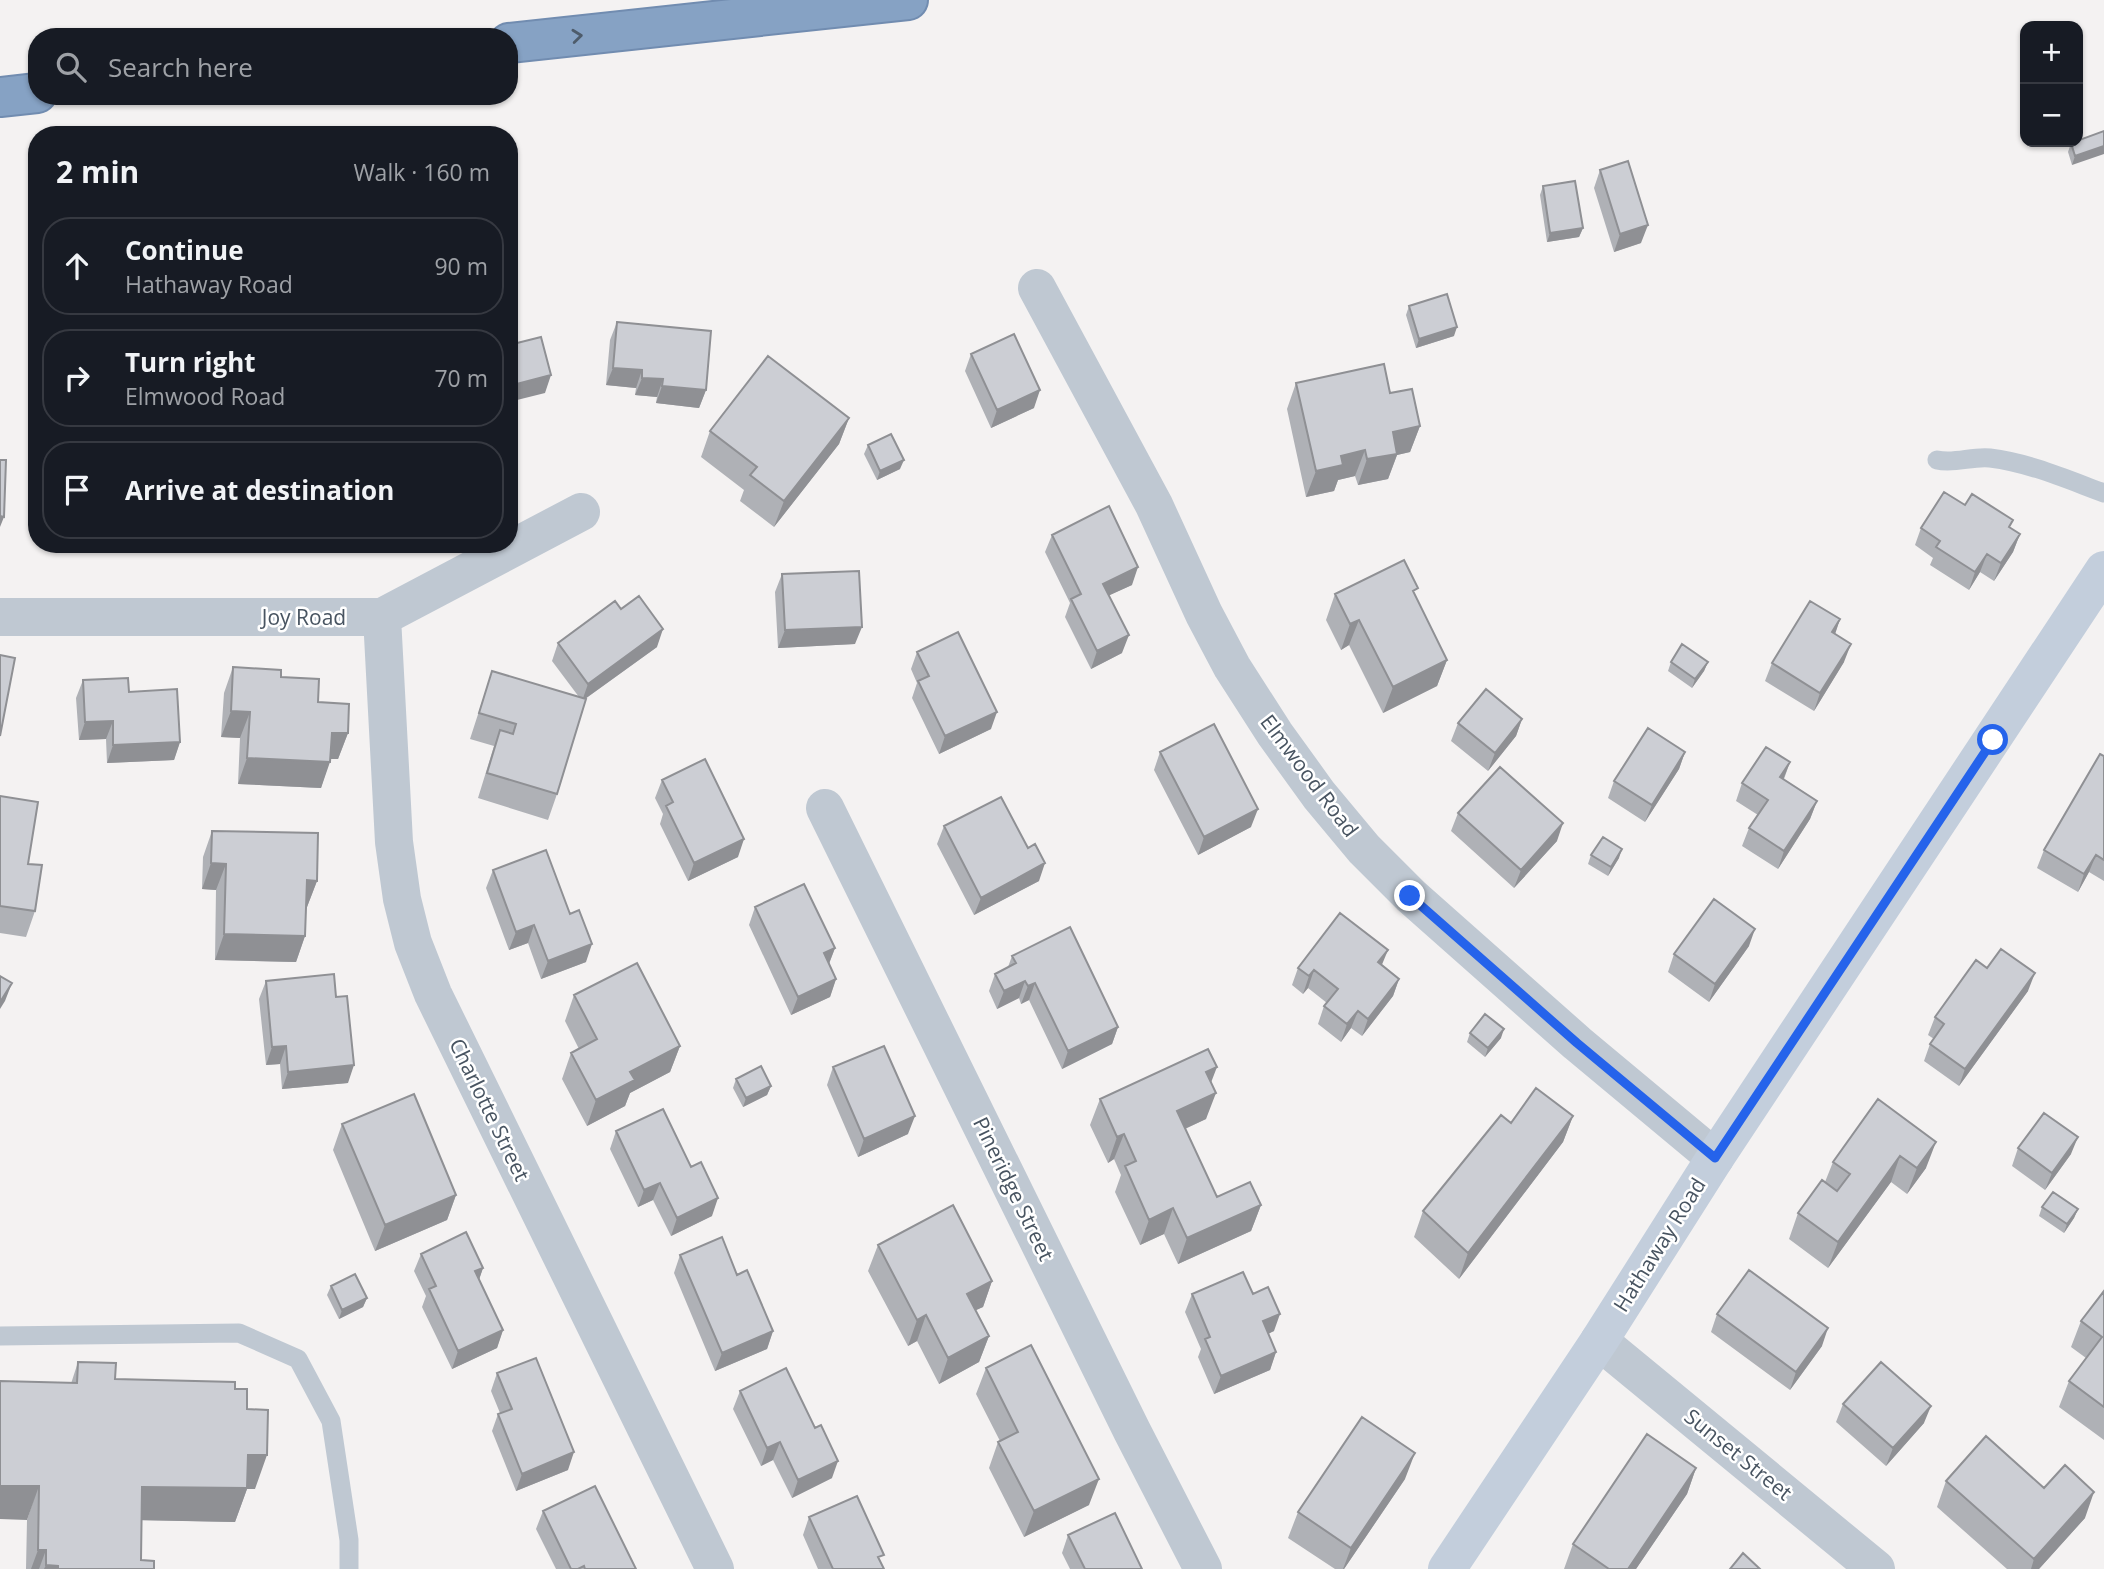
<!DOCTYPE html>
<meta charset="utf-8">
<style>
:root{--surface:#171b24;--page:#242831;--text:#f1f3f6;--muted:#9ea1a6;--line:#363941}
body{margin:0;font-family:"Open Sans",sans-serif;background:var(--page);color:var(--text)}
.controls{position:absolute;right:21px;top:21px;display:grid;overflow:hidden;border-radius:14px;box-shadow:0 2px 5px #0004}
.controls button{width:63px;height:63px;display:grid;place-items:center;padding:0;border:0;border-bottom:2px solid var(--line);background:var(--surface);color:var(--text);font:35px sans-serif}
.stop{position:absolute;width:21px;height:21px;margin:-16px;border:5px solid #2563eb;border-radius:50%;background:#fff}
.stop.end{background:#2563eb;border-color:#fff;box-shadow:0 2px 7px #0008}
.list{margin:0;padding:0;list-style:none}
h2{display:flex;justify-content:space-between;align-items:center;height:91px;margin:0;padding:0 28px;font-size:30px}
h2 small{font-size:23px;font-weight:400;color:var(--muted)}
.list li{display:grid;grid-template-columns:46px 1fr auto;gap:21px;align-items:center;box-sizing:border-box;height:98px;margin:0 14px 14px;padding:0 14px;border:2px solid var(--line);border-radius:28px}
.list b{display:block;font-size:26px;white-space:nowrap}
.list p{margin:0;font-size:23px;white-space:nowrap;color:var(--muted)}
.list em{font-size:23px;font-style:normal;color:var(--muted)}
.icon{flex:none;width:38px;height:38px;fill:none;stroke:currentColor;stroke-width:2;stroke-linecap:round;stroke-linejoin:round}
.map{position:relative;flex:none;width:2104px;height:1569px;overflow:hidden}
.search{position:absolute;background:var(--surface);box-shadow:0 2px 5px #0004;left:28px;top:28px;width:490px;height:77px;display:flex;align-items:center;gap:18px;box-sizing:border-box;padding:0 24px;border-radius:28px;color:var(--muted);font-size:26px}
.panel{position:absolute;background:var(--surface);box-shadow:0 2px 5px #0004;left:28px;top:126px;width:490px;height:427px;border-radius:28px}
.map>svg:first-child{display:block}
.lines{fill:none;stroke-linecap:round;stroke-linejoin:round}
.motorway-casing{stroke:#718cb0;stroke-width:42}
.service{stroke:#bfc8d2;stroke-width:19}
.minor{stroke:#bfc8d2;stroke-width:38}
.secondary{stroke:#c3cedc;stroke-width:38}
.motorway{stroke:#86a2c4;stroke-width:38}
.wall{fill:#afb1b6}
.shaded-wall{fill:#8f9094}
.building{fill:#ccced4;stroke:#8f9094;stroke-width:2}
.oneway{stroke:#4e5c6b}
.route{stroke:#2563eb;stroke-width:9}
.labels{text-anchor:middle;stroke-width:5;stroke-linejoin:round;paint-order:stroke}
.street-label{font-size:21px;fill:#485461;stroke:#fff}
</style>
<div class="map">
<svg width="2104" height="1569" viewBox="0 0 2104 1569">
<rect width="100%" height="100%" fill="#f4f2f2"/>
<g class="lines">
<defs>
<path id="motorway" d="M509 43 908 0
M0 97 37 93"/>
</defs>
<use href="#motorway" class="motorway-casing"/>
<path class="service" d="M1937 460C1955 464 1972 456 1990 458 2030 463 2066 479 2104 493
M0 1336 239 1333 298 1359 331 1421 349 1540V1569"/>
<path class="minor" d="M1037 288 1154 505 1204 614 1232 667 1275 734 1319 795 1364 849 1411 896 1577 1043 1715 1158
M0 617H382L581 512
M382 617 394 842 402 899 413 943 433 994 715 1569
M825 808 1132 1431 1203 1569
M1599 1341 1876 1569"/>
<path class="secondary" d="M1447 1569 1599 1341 1715 1158 2104 570"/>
<use href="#motorway" class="motorway"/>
</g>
<path class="wall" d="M2104 131 2072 165 2068 152 2071 143Z
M1600 170 1641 243 1614 252 1594 188Z
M1543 186 1583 228 1579 237 1547 242 1540 195Z
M1409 306 1454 336 1416 348 1406 315Z
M617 322 706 390 699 408 656 403 657 397 635 395 636 388 606 385 610 340Z
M971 354 1034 408 991 428 965 371Z
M1296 383 1390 393 1420 426 1410 452 1397 455 1388 479 1358 485 1355 476 1338 480 1334 491 1306 497 1287 409Z
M849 418 839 444 774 527 740 501 744 490 701 457 710 431Z
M868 445 900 469 877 480 864 454Z
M1965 505 2020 534 2013 552 1994 581 1980 572 1969 590 1930 565 1933 558 1915 545 1921 528Z
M1052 535 1132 585 1109 595 1122 653 1091 669 1065 617 1070 603 1045 552Z
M782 574 855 644 778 648 775 592Z
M1335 594 1415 596 1447 660 1437 686 1383 713 1349 645 1341 650 1326 620Z
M621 609 657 647 585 699 557 794 548 820 478 798 494 746 470 739 492 671 579 697 552 661 558 643Z
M1840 619 1835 634 1844 662 1814 711 1765 681 1772 663Z
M917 652 991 729 939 754 912 698 917 683 911 669Z
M1671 662H1708L1704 671 1692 688 1668 671Z
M233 667 281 677 318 702 348 733 338 759H330L321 788 238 784 240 738 221 737 224 693Z
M83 680 129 692 180 742 174 760 107 763 106 739 79 740 76 698Z
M1522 719 1516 736 1488 771 1451 741 1458 723Z
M1160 752 1251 827 1198 855 1154 770Z
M1685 752 1679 769 1645 822 1608 798 1614 781Z
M2104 756V881L2089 872 2078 892 2037 868 2044 850Z
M1790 762 1784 779 1817 801 1810 819 1778 869 1742 846 1749 828 1758 815 1736 801 1742 783Z
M662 780 738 857 688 881 660 824 663 814 655 798Z
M0 796 28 864 35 911 26 937 0 933Z
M1458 813 1557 841 1514 888 1451 831Z
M944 826 1039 881 974 915 937 844Z
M212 831 317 881 307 907H306L305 936 296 962 215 960 216 890 202 889 203 857Z
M1591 855 1619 858 1608 876 1588 864Z
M493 870 586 962 541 979 528 943 509 950 486 888Z
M755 907 835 948 829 964 836 979 830 997 791 1015 749 925Z
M1749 946 1709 1002 1668 972 1674 954Z
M1012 956 1118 1027 1112 1044 1062 1069 1029 1000 1021 1004 1019 998 997 1009 989 991 995 974 1008 967Z
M1382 965 1399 979 1393 996 1362 1036 1351 1028 1341 1042 1318 1024 1324 1006 1327 1003 1308 988 1303 994 1292 985 1298 968Z
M1987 968 2028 991 1959 1086 1924 1061 1930 1044 1934 1039 1928 1035 1935 1017Z
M266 981 336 997 348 1083 282 1089 280 1064 266 1065 259 999Z
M574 995 680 1046 670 1072 630 1093 625 1106 587 1126 562 1079 571 1053 579 1049 565 1021Z
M1470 1033 1501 1038 1485 1057 1467 1042Z
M833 1067 908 1134 858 1157 827 1085Z
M736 1079 771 1086 767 1095 743 1107 733 1088Z
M1211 1083 1206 1119 1185 1129 1217 1197 1261 1205 1251 1231 1178 1264 1164 1234 1140 1245 1115 1192 1121 1175 1114 1159 1108 1163 1090 1125 1100 1099Z
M1878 1099 1926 1168 1907 1194 1891 1182 1828 1268 1789 1239 1798 1213 1825 1182 1833 1162Z
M1573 1116 1563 1142 1459 1279 1414 1237 1423 1211 1511 1123Z
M342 1124 456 1195 447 1220 375 1251 333 1150Z
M616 1131 712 1216 671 1236 653 1200 638 1207 610 1149Z
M2018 1148 2071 1154 2045 1190 2012 1166Z
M2042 1207 2078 1209 2074 1218 2064 1233 2039 1216Z
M878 1245 992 1281 983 1307 975 1310 989 1336 979 1362 939 1384 917 1341 908 1346 868 1271Z
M421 1254 483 1268 479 1279 503 1330 497 1348 452 1369 422 1307 426 1296 414 1271Z
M680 1255 773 1331 767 1349 715 1371 674 1273Z
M331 1286 367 1298 363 1307 339 1319 327 1295Z
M2104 1291V1440L2059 1407 2069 1381 2086 1358 2071 1347 2081 1321Z
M1192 1294 1274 1331 1268 1334 1276 1352 1270 1370 1214 1394 1198 1357 1201 1349 1185 1312Z
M1717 1314 1822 1346 1790 1390 1711 1332Z
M78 1362 115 1379 235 1389 247 1409 255 1489H247L235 1522 142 1520 141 1560 154 1569H26L27 1520Z
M986 1368 1089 1505 1024 1537 989 1468 998 1442 1000 1441 976 1394Z
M497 1373 568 1470 516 1491 492 1431 498 1414 500 1413 491 1391Z
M740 1391 832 1478 792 1498 773 1460 761 1466 733 1409Z
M1843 1404 1924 1423 1886 1466 1836 1422Z
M1696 1468 1687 1494 1636 1569H1564L1573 1544Z
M1405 1479 1344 1569H1335L1288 1538 1298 1512Z
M1946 1481 2044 1488 2085 1518 2039 1569H2007L1937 1507Z
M543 1511 636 1569H556L536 1529Z
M809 1517 881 1563 884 1569H818L803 1535Z
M1068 1535 1142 1569H1070L1062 1553Z"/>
<path class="shaded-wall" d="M2104 146V154L2072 165 2075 156Z
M1648 225 1641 243 1614 252 1620 234Z
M1583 228 1579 237 1547 242 1550 233Z
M1457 327 1454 336 1416 348 1419 339Z
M613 368 642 370 636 388 606 385Z
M551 375 545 393 509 402V386Z
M642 378 663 379 657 397 635 395Z
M662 386 706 390 699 408 656 403Z
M1040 390 1034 408 991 428 997 410Z
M849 418 839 444 774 527 784 501Z
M1420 426 1410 452 1397 455 1388 479 1358 485 1367 459 1393 432Z
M1365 450 1355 476 1338 480 1334 491 1306 497 1316 471 1341 456Z
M904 460 900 469 877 480 880 471Z
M0 516 4 517 0 527Z
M2020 534 2013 552 1994 581 2001 563Z
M1987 554 1980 572 1969 590 1975 572Z
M1138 567 1132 585 1097 601 1103 584Z
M1840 619 1834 637 1832 632Z
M1359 620 1349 645 1341 650 1350 624Z
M862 627 855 644 778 648 785 630Z
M663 629 657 647 582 701 588 684Z
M1129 635 1122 653 1091 669 1097 651Z
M1851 644 1844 662 1814 711 1820 693Z
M1447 660 1437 686 1383 713 1393 687Z
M1708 662 1704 671 1692 688 1695 679Z
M231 711 250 712 240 738 221 737Z
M997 712 991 729 939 754 945 736Z
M1522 719 1516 736 1488 771 1495 753Z
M113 721 106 739 79 740 85 722Z
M332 733H348L338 759H323Z
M180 742 174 760 107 763 113 745Z
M1685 752 1679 769 1645 822 1652 805Z
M247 758 330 762 321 788 238 784Z
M1790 762 1783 780 1780 777Z
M1817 801 1810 819 1778 869 1784 851Z
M1258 809 1251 827 1198 855 1204 837Z
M1563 823 1557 841 1514 888 1521 870Z
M744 839 738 857 688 881 694 863Z
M1622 849 1619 858 1608 876 1611 867Z
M2096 855 2089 872 2078 892 2084 874Z
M211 863 226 864 216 890 202 889Z
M1045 863 1039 881 974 915 981 898Z
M307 880 317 881 307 907 297 906Z
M534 925 528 943 509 950 516 932Z
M1755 929 1749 946 1709 1002 1715 984Z
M224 934 305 936 296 962 215 960Z
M592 944 586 962 541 979 548 961Z
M835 948 828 966 824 953Z
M1388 950 1381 967 1378 962Z
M1314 970 1308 988 1303 994 1309 976Z
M2035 973 2028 991 1959 1086 1965 1069Z
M836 979 830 997 791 1015 798 997Z
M1399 979 1393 996 1362 1036 1368 1019Z
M1025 981 1019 998 997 1009 1004 991Z
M12 983 5 1001 0 1009V1002Z
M1035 983 1029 1000 1021 1004 1028 986Z
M1358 1011 1351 1028 1341 1042 1347 1024Z
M1118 1027 1112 1044 1062 1069 1068 1051Z
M1504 1029 1501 1038 1485 1057 1488 1048Z
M286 1046 280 1064 266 1065 272 1047Z
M680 1046 670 1072 630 1093 625 1106 587 1126 596 1100 630 1072Z
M354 1065 348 1083 282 1089 288 1072Z
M1217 1067 1207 1093 1206 1072Z
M771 1086 767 1095 743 1107 746 1098Z
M1216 1093 1206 1119 1167 1137 1177 1111Z
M915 1116 908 1134 858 1157 864 1139Z
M1573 1116 1563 1142 1459 1279 1468 1253Z
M1124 1134 1114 1159 1108 1163 1117 1137Z
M2078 1137 2071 1154 2045 1190 2052 1173Z
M1936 1142 1926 1168 1907 1194 1917 1168Z
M1900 1156 1891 1182 1828 1268 1838 1242Z
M660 1183 653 1200 638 1207 644 1190Z
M456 1195 447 1220 375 1251 385 1225Z
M718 1198 712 1216 671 1236 677 1218Z
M1261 1205 1251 1231 1178 1264 1187 1238Z
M1173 1208 1164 1234 1140 1245 1149 1220Z
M2078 1209 2074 1218 2064 1233 2067 1224Z
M483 1268 477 1286 475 1271Z
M992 1281 983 1307 957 1319 967 1294Z
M367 1298 363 1307 339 1319 342 1310Z
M1280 1314 1274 1331 1256 1339 1263 1321Z
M926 1315 917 1341 908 1346 917 1320Z
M1828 1328 1822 1346 1790 1390 1796 1372Z
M503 1330 497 1348 452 1369 458 1351Z
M773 1331 767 1349 715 1371 722 1353Z
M989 1336 979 1362 939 1384 948 1358Z
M1276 1352 1270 1370 1214 1394 1221 1376Z
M1931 1406 1924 1423 1886 1466 1893 1448Z
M780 1442 773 1460 761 1466 767 1448Z
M574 1452 568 1470 516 1491 522 1474Z
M1415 1453 1405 1479 1344 1569H1343L1351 1548Z
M248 1455H267L255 1489H247L235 1522 130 1520 142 1487Z
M838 1461 832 1478 792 1498 798 1480Z
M1696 1468 1687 1494 1636 1569H1628Z
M1099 1479 1089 1505 1024 1537 1034 1511Z
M0 1486H39L27 1520 0 1519Z
M2094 1492 2085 1518 2039 1569H2031L2034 1559Z
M38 1550H46L39 1569H31Z
M46 1565 58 1566 57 1569H44Z"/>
<path class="building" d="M2104 131V146L2075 156 2071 143Z
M1628 161 1648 225 1620 234 1600 170Z
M1575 181 1583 228 1550 233 1543 186Z
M1447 294 1457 327 1419 339 1409 306Z
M617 322 711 331 706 390 662 386 663 379 642 378V370L613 368Z
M1014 334 1040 390 997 410 971 354Z
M541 337 551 375 509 386V345Z
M768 356 849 418 784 501 750 475 757 467 710 431Z
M1384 364 1390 393 1412 389 1420 426 1393 432 1397 454 1367 459 1365 450 1341 456 1343 465 1316 471 1296 383Z
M891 434 904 460 880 471 868 445Z
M0 460H6L4 517 0 516Z
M1944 492 1965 505 1972 494 2013 520 2009 527 2020 534 2001 563 1987 554 1975 572 1936 547 1940 541 1921 528Z
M1109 506 1138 567 1103 584 1129 635 1097 651 1071 599 1081 594 1052 535Z
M1404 560 1418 588 1413 591 1447 660 1393 687 1359 620 1350 624 1335 594Z
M859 571 862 627 785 630 782 574Z
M639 596 663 629 588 684 558 643 615 601 621 609Z
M1810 601 1840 619 1832 632 1851 644 1820 693 1772 663Z
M958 632 997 712 945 736 918 681 929 676 917 652Z
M1682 644 1708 662 1695 679 1671 662Z
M0 655 15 658 0 736Z
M233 667 281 670V677L319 679 318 702 349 704 348 733H332L330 762 247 758 250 712 231 711Z
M492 671 586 699 557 794 487 773 500 730 513 734 516 724 479 713Z
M128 678 129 692 177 689 180 742 113 745V721L85 722 83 680Z
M1486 689 1522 719 1495 753 1458 723Z
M1214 724 1258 809 1204 837 1160 752Z
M1648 728 1685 752 1652 805 1614 781Z
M1766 747 1790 762 1780 777 1817 801 1784 851 1749 828 1768 800 1742 783Z
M2100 754 2104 756V860L2096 855 2084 874 2044 850Z
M705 759 744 839 694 863 666 806 673 802 662 780Z
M1500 767 1563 823 1521 870 1458 813Z
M0 796 38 802 28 864 42 865 35 911 0 906Z
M1001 797 1028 848 1035 844 1045 863 981 898 944 826Z
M212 831 318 833 317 881 307 880 305 936 224 934 226 864 211 863Z
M1603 837 1622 849 1611 867 1591 855Z
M546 850 570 914 579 910 592 944 548 961 534 925 516 932 493 870Z
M804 884 835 948 824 953 836 979 798 997 755 907Z
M1714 899 1755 929 1715 984 1674 954Z
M1340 913 1388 950 1378 962 1399 979 1368 1019 1358 1011 1347 1024 1324 1006 1338 989 1314 970 1309 976 1298 968Z
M1070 927 1118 1027 1068 1051 1035 983 1028 986 1025 981 1004 991 995 974 1016 963 1012 956Z
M2001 949 2035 973 1965 1069 1930 1044 1944 1024 1935 1017 1976 960 1987 968Z
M637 963 680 1046 630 1072 635 1080 596 1100 571 1053 597 1039 574 995Z
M334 974 336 997 347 996 354 1065 288 1072 286 1046 272 1047 266 981Z
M0 976 12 983 0 1002Z
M1485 1014 1504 1029 1488 1048 1470 1033Z
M884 1046 915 1116 864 1139 833 1067Z
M1208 1049 1217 1067 1206 1072 1216 1093 1177 1111 1217 1197 1250 1182 1261 1205 1187 1238 1173 1208 1149 1220 1125 1166 1136 1161 1124 1134 1117 1137 1100 1099Z
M761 1066 771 1086 746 1098 736 1079Z
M1536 1088 1573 1116 1468 1253 1423 1211 1501 1115 1511 1123Z
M414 1094 456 1195 385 1225 342 1124Z
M1878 1099 1936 1142 1917 1168 1900 1156 1838 1242 1798 1213 1822 1180 1837 1191 1850 1174 1833 1162Z
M663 1109 691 1167 701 1162 718 1198 677 1218 660 1183 644 1190 616 1131Z
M2044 1113 2078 1137 2052 1173 2018 1148Z
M2053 1192 2078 1209 2067 1224 2042 1207Z
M953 1205 992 1281 967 1294 989 1336 948 1358 926 1315 917 1320 878 1245Z
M466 1232 483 1268 475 1271 503 1330 458 1351 429 1289 436 1286 421 1254Z
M722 1237 737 1275 747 1270 773 1331 722 1353 680 1255Z
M1749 1270 1828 1328 1796 1372 1717 1314Z
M1243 1272 1253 1294 1268 1287 1280 1314 1263 1321 1276 1352 1221 1376 1205 1339 1210 1337 1192 1294Z
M355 1274 367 1298 342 1310 331 1286Z
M2104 1291V1407L2069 1381 2102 1337 2081 1321Z
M1031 1345 1099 1479 1034 1511 998 1442 1018 1432 986 1368Z
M536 1358 574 1452 522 1474 498 1414 512 1409 497 1373Z
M78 1362 116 1363 115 1379 235 1382V1389H247V1409L268 1410 267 1455H248L247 1488 142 1487 141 1560 154 1561V1569H58V1566L46 1565V1550H38L39 1486H0V1381L77 1383Z
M1881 1362 1931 1406 1893 1448 1843 1404Z
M786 1368 815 1428 821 1425 838 1461 798 1480 780 1442 767 1448 740 1391Z
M1362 1417 1415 1453 1351 1548 1298 1512Z
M1647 1434 1696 1468 1628 1569H1609L1573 1544Z
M1986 1436 2044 1488 2065 1465 2094 1492 2034 1559 1946 1481Z
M595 1486 636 1569H585L584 1566 578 1569H571L543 1511Z
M857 1496 884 1555 878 1557 884 1569H833L809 1517Z
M1115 1513 1142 1569H1085L1068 1535Z
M1743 1553 1760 1569H1730Z"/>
<defs><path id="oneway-chevron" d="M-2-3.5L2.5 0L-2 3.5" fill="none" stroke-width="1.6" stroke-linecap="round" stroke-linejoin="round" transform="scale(1.75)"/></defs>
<use class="oneway" href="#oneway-chevron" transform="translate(577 36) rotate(-6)"/>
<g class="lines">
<path class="route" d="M1410 896 1577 1043 1715 1158 1993 740"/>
</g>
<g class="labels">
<g class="street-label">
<text x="304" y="625">Joy Road</text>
<text transform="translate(1309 776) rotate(53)" y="7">Elmwood Road</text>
<text transform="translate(489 1110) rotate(64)" y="7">Charlotte Street</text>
<text transform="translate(1013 1189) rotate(64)" y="7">Pineridge Street</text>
<text transform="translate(1660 1245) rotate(-58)" y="7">Hathaway Road</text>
<text transform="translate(1738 1455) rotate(39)" y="7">Sunset Street</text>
</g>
</g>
</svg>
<div class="controls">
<button>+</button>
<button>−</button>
</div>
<div class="stop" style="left:1993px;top:740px"></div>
<div class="stop end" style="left:1410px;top:896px"></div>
<div class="search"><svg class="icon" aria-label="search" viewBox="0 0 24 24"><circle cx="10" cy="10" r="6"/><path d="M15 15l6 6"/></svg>Search here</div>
<section class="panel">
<h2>2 min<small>Walk · 160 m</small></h2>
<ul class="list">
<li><svg class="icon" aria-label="ahead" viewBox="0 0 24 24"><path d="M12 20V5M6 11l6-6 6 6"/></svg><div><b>Continue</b><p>Hathaway Road</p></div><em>90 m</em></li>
<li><svg class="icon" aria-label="right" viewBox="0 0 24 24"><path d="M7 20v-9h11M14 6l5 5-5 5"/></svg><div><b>Turn right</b><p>Elmwood Road</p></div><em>70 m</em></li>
<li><svg class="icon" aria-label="arrive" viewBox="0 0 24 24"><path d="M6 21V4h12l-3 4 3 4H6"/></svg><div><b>Arrive at destination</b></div></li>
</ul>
</section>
</div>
